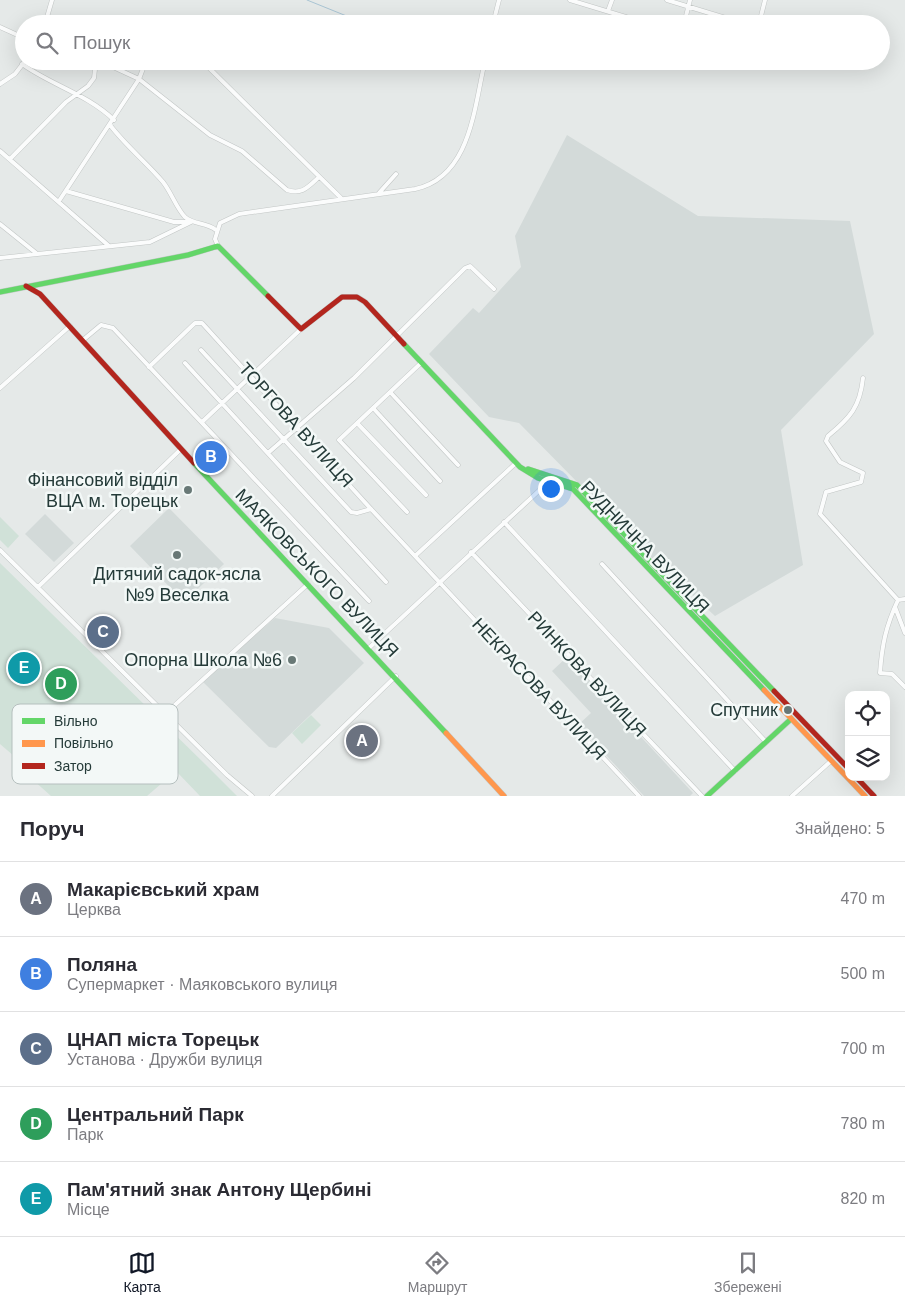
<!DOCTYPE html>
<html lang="uk">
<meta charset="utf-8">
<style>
:root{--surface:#fff;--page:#f2f2f3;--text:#2b2b33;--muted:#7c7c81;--line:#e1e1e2;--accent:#111827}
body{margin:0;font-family:Arial,sans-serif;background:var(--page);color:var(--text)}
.controls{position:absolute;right:15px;bottom:15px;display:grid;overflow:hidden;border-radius:10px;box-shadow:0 5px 20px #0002}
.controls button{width:45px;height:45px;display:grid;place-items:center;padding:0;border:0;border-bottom:1px solid var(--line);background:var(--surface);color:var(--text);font:25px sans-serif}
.you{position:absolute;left:550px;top:488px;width:18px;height:18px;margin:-12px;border:4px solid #fff;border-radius:50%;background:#1a73e8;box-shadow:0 0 0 8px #1a73e833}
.badge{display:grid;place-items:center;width:32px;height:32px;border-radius:50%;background:var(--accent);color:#fff;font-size:16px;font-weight:700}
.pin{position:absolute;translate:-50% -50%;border:2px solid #fff;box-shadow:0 1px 5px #0006}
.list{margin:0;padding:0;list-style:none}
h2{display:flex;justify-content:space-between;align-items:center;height:65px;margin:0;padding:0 20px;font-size:21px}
h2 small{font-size:16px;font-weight:400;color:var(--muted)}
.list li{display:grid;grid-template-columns:32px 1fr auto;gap:15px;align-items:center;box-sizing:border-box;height:75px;padding:0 20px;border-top:1px solid var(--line)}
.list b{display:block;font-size:19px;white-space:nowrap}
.list p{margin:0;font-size:16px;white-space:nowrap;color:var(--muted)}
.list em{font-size:16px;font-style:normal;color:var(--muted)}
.icon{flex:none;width:28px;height:28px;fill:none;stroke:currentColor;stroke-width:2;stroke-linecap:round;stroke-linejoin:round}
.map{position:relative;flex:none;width:905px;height:796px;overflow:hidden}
.search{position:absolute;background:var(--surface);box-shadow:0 5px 20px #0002;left:15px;right:15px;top:15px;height:55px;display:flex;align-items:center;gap:12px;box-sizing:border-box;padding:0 18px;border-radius:28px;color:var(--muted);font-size:19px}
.sheet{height:440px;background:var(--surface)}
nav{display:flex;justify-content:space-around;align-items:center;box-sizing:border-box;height:70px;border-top:1px solid var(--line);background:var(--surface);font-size:14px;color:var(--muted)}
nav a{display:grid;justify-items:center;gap:2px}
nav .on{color:var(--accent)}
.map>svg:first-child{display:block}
.built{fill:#d3dad9}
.green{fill:#d0e1d8}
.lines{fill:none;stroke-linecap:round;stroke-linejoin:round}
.stream{stroke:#aac5d4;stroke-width:1}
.street-casing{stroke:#c2c6c5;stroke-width:5}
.fast-casing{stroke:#c1c7c6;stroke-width:6}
.slow-casing{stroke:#c1c7c6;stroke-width:6}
.jam-casing{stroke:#c1c7c6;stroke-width:6}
.street{stroke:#fbfcfc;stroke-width:4}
.fast{stroke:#63d668;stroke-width:5}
.slow{stroke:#ff974d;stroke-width:5}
.jam{stroke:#b3261e;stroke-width:5}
.poi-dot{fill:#687876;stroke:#f3f8f7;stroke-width:2}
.labels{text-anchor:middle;stroke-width:5;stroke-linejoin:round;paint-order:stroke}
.street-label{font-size:18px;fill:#253b39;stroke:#f3f8f7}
.poi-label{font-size:18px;fill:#253b39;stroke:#f3f8f7;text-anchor:end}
.key{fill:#f3f8f7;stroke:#b5bfbe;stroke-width:1}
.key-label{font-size:14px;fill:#253b39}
</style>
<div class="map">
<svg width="905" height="796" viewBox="0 0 905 796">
<rect width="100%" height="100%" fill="#e5e9e8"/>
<path class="built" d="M567 135 698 216 850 221 874 334 781 430 803 565 715 616 651 557 519 423 489 417 429 354 473 308 479 313 521 267 515 236Z
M169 508 224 564 184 602 130 546Z
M45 514 74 543 54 562 25 534Z
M275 618 329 628 364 663 276 748 269 747 202 681Z
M567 657 693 793 690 796H644L578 725 591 713 552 671Z"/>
<path class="green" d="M0 517 19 536 8 548 0 540Z
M0 563 205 764 237 796H200L176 771 147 796H51L13 762 14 756 0 744Z
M311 715 321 725 302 744 292 733Z"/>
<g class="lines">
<path class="stream" d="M307 0 354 19 373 24"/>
<defs>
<path id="street" d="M570 0 649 24
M667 0 729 19
M608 11 612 0
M45 24 52 0
M493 24 499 0
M684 24 690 0
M759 24 765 0
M0 27 24 38
M100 61 139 79 210 135 242 151 287 190C302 195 308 187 319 177
M202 61 341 198
M22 64C51 85 87 94 114 120
M0 84 15 74 25 61
M110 125C126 146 146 162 163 182 171 192 177 209 185 217 194 225 206 222 216 230
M0 151 109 246
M10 159 66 102 88 86 94 78 96 61
M66 191 174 222H189
M379 193 396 174
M59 201 139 79 146 61
M0 224 36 253
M218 246 215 239 220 223 239 214 415 189C471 177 474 107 485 61
M0 258 150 242 191 222
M83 340 101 325 113 328 369 601
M201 350 351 512 357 513 371 509
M185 363 386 582
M149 367 195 323H202L371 509 639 796
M863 378C860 407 850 418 828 436L826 441 840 462 863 473 861 482 826 492 820 514 898 600
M0 388 70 326
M390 392 458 465
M373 408 440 481
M202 422 301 329
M357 423 426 495
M268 453 354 378 465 268 470 266 494 289
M407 512 339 440 421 363
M504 522 735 771
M0 550 227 775 252 796
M471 552 702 796
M415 556 516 463
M602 564 766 742
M38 587 181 449
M905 599 898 600C886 626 882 644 880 673L892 674 905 687
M895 607 905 633
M369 648 543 487 546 481
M165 714 308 584
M272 796 396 676
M792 796 831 761"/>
<path id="fast" d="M0 292 188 255 218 246 268 296
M404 344 520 467 538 478 573 489 764 690
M194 463 446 733
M528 469 577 485 774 691
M707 796 791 719"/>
<path id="slow" d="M764 690 865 796
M446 733 504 796"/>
<path id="jam" d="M26 286 40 294 194 463
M268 296 301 329 342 297H357L365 302 404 344
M774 691 849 769
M856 777 874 796"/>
</defs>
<use href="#street" class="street-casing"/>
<use href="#fast" class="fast-casing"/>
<use href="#slow" class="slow-casing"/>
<use href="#jam" class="jam-casing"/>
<use href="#street" class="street"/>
<use href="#fast" class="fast"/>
<use href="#slow" class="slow"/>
<use href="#jam" class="jam"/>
</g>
<g class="poi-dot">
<circle cx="188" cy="490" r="5"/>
<circle cx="177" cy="555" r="5"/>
<circle cx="292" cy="660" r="5"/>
<circle cx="788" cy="710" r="5"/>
</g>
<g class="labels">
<g class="street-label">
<text transform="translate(296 425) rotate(48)" y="6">ТОРГОВА ВУЛИЦЯ</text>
<text transform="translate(645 547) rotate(46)" y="6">РУДНИЧНА ВУЛИЦЯ</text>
<text transform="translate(317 573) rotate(46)" y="6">МАЯКОВСЬКОГО ВУЛИЦЯ</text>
<text transform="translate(587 674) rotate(47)" y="6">РИНКОВА ВУЛИЦЯ</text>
<text transform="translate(539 689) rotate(47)" y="6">НЕКРАСОВА ВУЛИЦЯ</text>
</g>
<g class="poi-label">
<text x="178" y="486">Фінансовий відділ<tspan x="178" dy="21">ВЦА м. Торецьк</tspan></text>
<text x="177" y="580" text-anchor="middle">Дитячий садок-ясла<tspan x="177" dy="21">№9 Веселка</tspan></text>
<text x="282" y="666">Опорна Школа №6</text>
<text x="778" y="716">Спутник</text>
</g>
</g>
<rect x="12" y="704" width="166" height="80" rx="8" class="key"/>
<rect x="22" y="718" width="23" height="6" fill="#63d668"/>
<rect x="22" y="740" width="23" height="7" fill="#ff974d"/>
<rect x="22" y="763" width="23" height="6" fill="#b3261e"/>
<g class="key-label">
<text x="54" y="726">Вільно</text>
<text x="54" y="748">Повільно</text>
<text x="54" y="771">Затор</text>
</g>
</svg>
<div class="controls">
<button><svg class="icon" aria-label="locate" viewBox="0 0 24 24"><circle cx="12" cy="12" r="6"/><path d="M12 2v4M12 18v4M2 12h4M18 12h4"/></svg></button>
<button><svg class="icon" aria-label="layers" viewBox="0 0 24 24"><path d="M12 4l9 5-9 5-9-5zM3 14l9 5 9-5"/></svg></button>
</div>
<div class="you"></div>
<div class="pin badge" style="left:362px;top:741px;background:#6b7280">A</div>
<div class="pin badge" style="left:211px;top:457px;background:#3f7fe0">B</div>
<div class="pin badge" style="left:103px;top:632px;background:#5c6f8a">C</div>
<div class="pin badge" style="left:61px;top:684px;background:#2e9e5b">D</div>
<div class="pin badge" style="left:24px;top:668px;background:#0f9aa8">E</div>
<div class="search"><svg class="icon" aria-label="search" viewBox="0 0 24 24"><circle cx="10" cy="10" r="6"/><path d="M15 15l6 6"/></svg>Пошук</div>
</div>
<section class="sheet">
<h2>Поруч<small>Знайдено: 5</small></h2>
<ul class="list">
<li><span class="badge" style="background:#6b7280">A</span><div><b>Макарієвський храм</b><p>Церква</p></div><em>470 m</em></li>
<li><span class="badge" style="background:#3f7fe0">B</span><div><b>Поляна</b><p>Супермаркет · Маяковського вулиця</p></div><em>500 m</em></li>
<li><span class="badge" style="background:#5c6f8a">C</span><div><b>ЦНАП міста Торецьк</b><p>Установа · Дружби вулиця</p></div><em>700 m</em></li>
<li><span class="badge" style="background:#2e9e5b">D</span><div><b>Центральний Парк</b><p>Парк</p></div><em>780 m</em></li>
<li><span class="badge" style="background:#0f9aa8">E</span><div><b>Пам'ятний знак Антону Щербині</b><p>Місце</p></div><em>820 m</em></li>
</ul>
</section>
<nav>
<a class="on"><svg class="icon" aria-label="map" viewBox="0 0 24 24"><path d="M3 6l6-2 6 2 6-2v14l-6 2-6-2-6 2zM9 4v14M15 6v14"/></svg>Карта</a>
<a><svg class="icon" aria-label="directions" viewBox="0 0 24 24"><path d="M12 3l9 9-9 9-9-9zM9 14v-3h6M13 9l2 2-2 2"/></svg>Маршрут</a>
<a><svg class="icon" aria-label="saved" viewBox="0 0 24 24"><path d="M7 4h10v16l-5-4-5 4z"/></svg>Збережені</a>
</nav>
